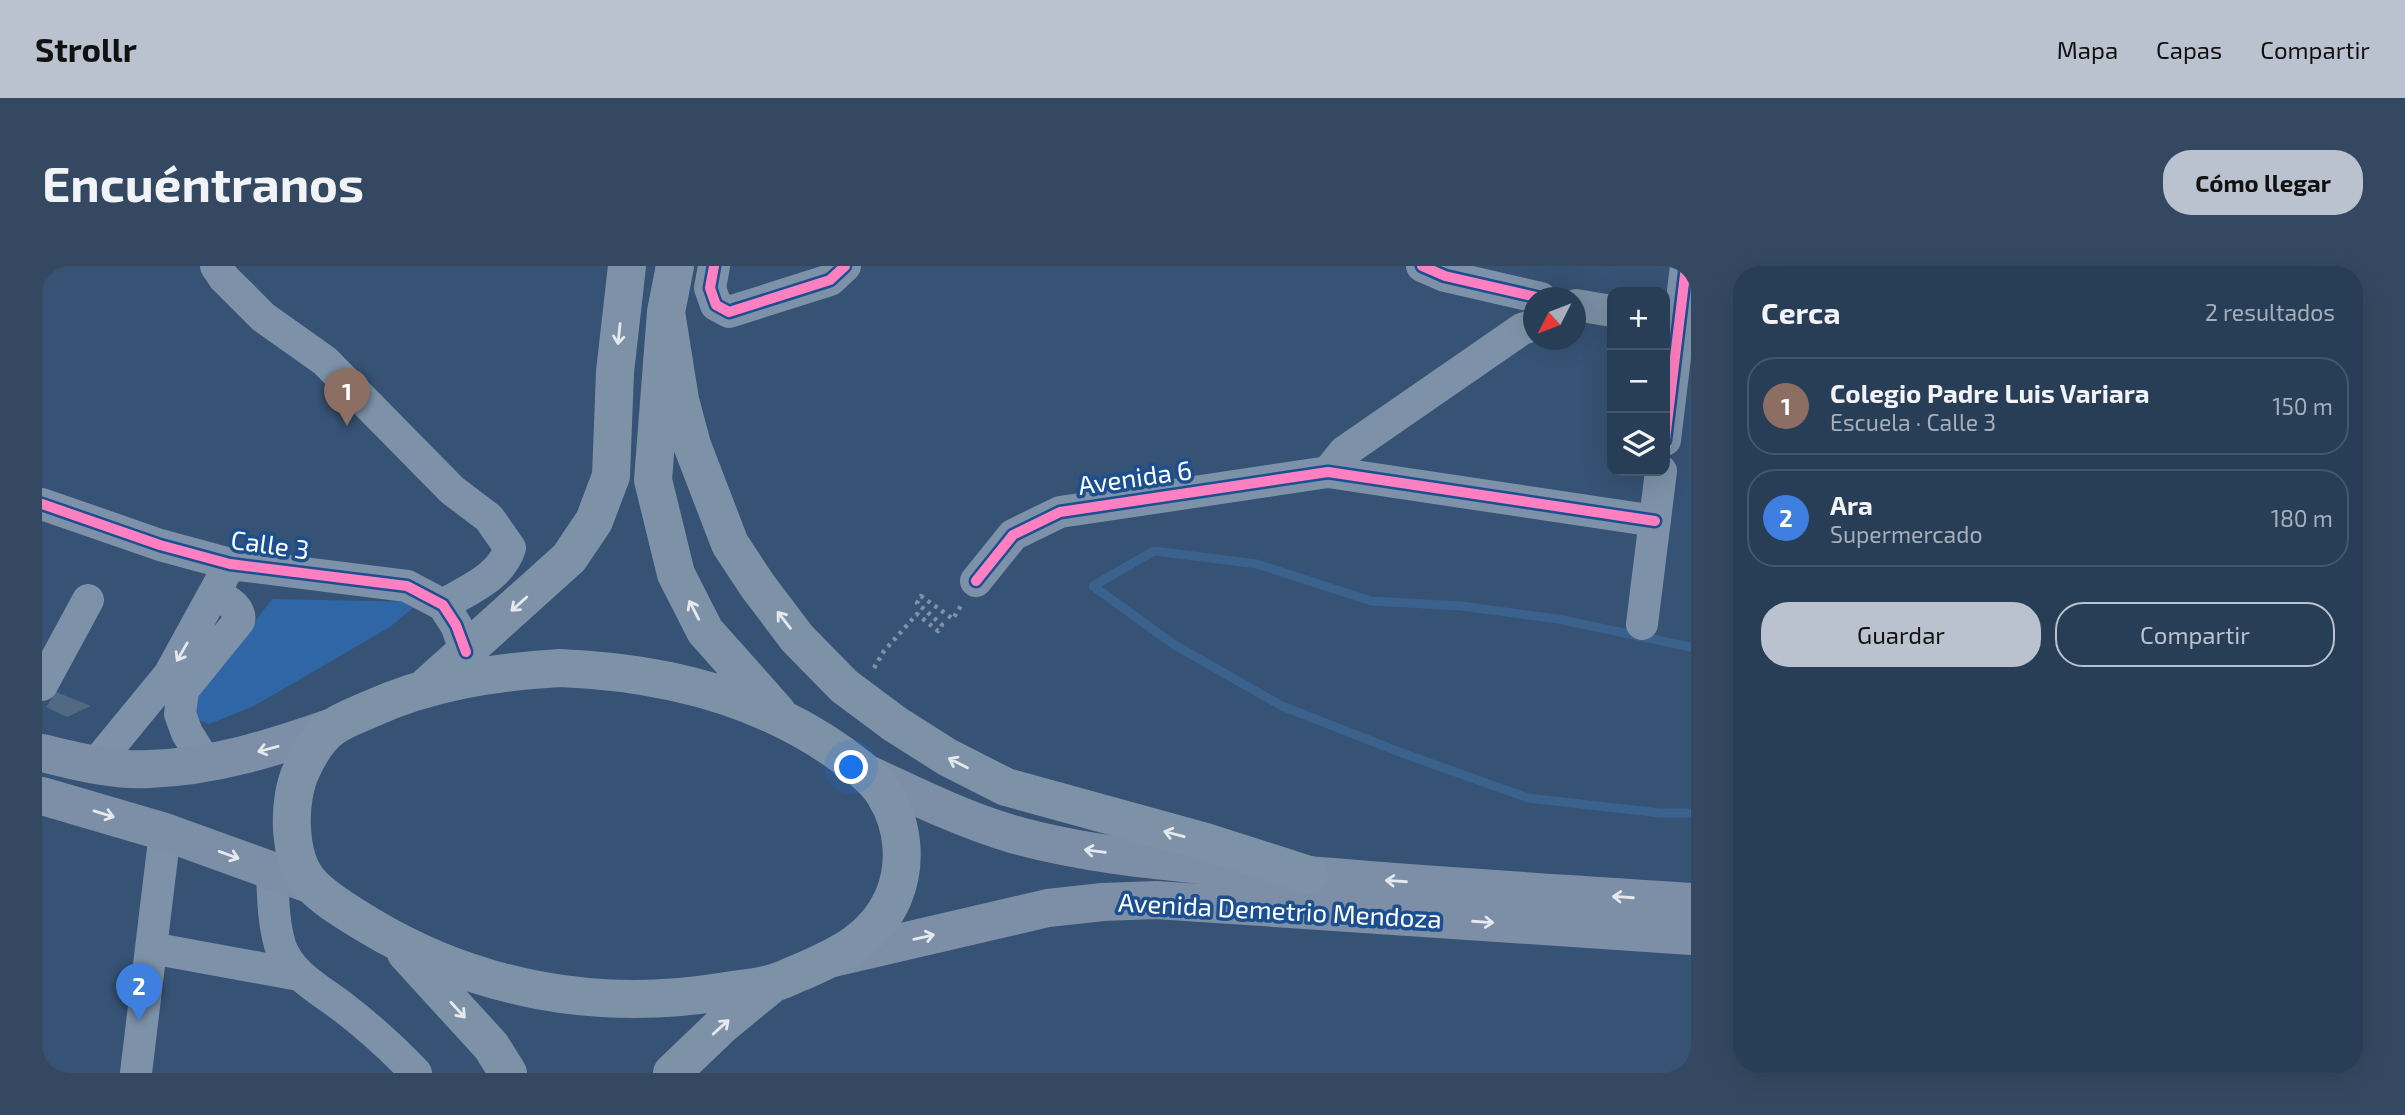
<!DOCTYPE html>
<html lang="es">
<meta charset="utf-8">
<style>
:root{--surface:#283e57;--page:#344961;--text:#f1f3f6;--muted:#a5aeba;--line:#44576d;--accent:#b9c2ce}
body{margin:0;font-family:"Exo 2",sans-serif;background:var(--page);color:var(--text)}
.controls{position:absolute;right:21px;top:21px;display:grid;overflow:hidden;border-radius:14px;box-shadow:0 7px 28px #0002}
.controls button{width:63px;height:63px;display:grid;place-items:center;padding:0;border:0;border-bottom:2px solid var(--line);background:var(--surface);color:var(--text);font:35px sans-serif}
.compass{position:absolute;left:1481px;top:21px;width:63px;height:63px;border-radius:50%;background:var(--surface);box-shadow:0 7px 28px #0002;rotate:228deg}
.you{position:absolute;left:810px;top:502px;width:24px;height:24px;margin:-18px;border:5px solid #fff;border-radius:50%;background:#1a73e8;box-shadow:0 0 0 10px #1a73e833}
.badge{display:grid;place-items:center;width:46px;height:46px;border-radius:50%;background:var(--accent);color:#fff;font-size:23px;font-weight:700}
.pin{position:absolute;translate:-50% -58px;filter:drop-shadow(0 2px 4px #0008)}
.pin::after{content:'';position:absolute;top:37px;width:24px;height:21px;background:inherit;clip-path:polygon(0 0,100% 0,50% 100%)}
.list{margin:0;padding:0;list-style:none}
h2{display:flex;justify-content:space-between;align-items:center;height:91px;margin:0;padding:0 28px;font-size:30px}
h2 small{font-size:23px;font-weight:400;color:var(--muted)}
.list li{display:grid;grid-template-columns:46px 1fr auto;gap:21px;align-items:center;box-sizing:border-box;height:98px;margin:0 14px 14px;padding:0 14px;border:2px solid var(--line);border-radius:28px}
.list b{display:block;font-size:26px;white-space:nowrap}
.list p{margin:0;font-size:23px;white-space:nowrap;color:var(--muted)}
.list em{font-size:23px;font-style:normal;color:var(--muted)}
.actions{display:flex;gap:14px;padding:21px 28px}
.actions a{flex:1;padding:16px 0;border:2px solid var(--accent);border-radius:28px;text-align:center;font-size:24px;color:var(--accent)}
.actions .main{background:var(--accent);color:#111}
.icon{flex:none;width:38px;height:38px;fill:none;stroke:currentColor;stroke-width:2;stroke-linecap:round;stroke-linejoin:round}
.map{position:relative;flex:none;width:1649px;height:807px;overflow:hidden;border-radius:28px}
header{display:flex;align-items:center;gap:42px;box-sizing:border-box;height:98px;padding:0 35px;background:var(--accent);color:#111}
header strong{font-size:33px}
nav{display:flex;gap:38px;margin-inline-start:auto;font-size:24px}
.intro{display:flex;align-items:center;justify-content:space-between;box-sizing:border-box;height:168px;padding:0 42px}
h1{margin:0;font-size:49px}
.button{padding:18px 32px;border-radius:28px;background:var(--accent);color:#111;font-size:24px;font-weight:700}
main{display:flex;gap:42px;padding:0 42px}
aside{flex:1;background:var(--surface);border-radius:28px;box-shadow:0 7px 28px #0002}
.map>svg:first-child{display:block}
.green{fill:#2f66a5}
.lines{fill:none;stroke-linecap:round;stroke-linejoin:round}
.stream{stroke:#3b618d;stroke-width:9}
.building{fill:#526984}
.path{stroke:#7d92a8;stroke-width:4.5;stroke-dasharray:3.5 5;stroke-linecap:butt}
.minor{stroke:#7d92a8;stroke-width:32}
.major{stroke:#7d8ea7;stroke-width:38}
.highway{stroke:#7e92a7;stroke-width:38}
.cycleway-casing{stroke:#1b4f8f;stroke-width:15}
.cycleway{stroke:#ff80c0;stroke-width:10}
.oneway{stroke:#e5e9ed}
.oneway2{stroke:#e5e9ee}
.oneway3{stroke:#e5e8ed}
.labels{text-anchor:middle;stroke-width:7;stroke-linejoin:round;paint-order:stroke}
.street-label{font-size:26px;fill:#fff;stroke:#1b4f8f}
</style>
<header>
<strong>Strollr</strong>
<nav><a>Mapa</a><a>Capas</a><a>Compartir</a></nav>
</header>
<div class="intro"><h1>Encuéntranos</h1><a class="button">Cómo llegar</a></div>
<main>
<div class="map">
<svg width="1649" height="807" viewBox="0 0 1649 807">
<rect width="100%" height="100%" fill="#365274"/>
<path class="green" d="M230 333 378 336 348 361 212 440 167 458 149 451 145 425 198 375Z"/>
<g class="lines">
<path class="stream" d="M1649 381 1516 353 1419 340 1329 335 1215 298 1112 285 1051 320 1131 378 1240 440 1360 487 1486 532 1618 547H1649"/>
</g>
<path class="building" d="M14 426 49 440 25 451 4 441Z"/>
<g class="lines">
<path class="path" d="M832 402 842 385 875 348 896 365 900 359 875 337 879 330 911 353 920 338"/>
<path class="minor" d="M174 0 182 12 221 51 283 95 410 224 447 252 468 282C458 312 427 323 401 339
M672 0 668 22 674 39 687 46 788 14 803 0
M1380 0 1403 10 1499 32
M1534 39 1570 45
M1623 174 1644 0
M1286 206 1302 186 1480 63 1492 59
M0 238 118 279 188 298 365 320 401 339 414 359 424 386
M934 315 971 269 1018 246 1286 206 1613 255
M1600 358 1619 205
M0 419 46 334
M164 497 145 467 138 448 141 424 197 355C200 341 183 334 173 327
M53 499 127 409 188 298
M230 605C231 629 231 655 238 679 248 709 279 724 302 742 328 762 352 784 374 807
M109 682 257 709
M94 807 123 566"/>
<path class="major" d="M0 487C35 495 71 505 107 503 171 501 231 482 291 461
M828 509C875 531 920 553 970 568 1047 590 1131 596 1211 604 1356 618 1503 626 1649 636
M0 530 123 566 267 618
M791 692 1006 642 1061 636 1114 634 1649 670"/>
<path class="highway" d="M633 0 624 46 611 214 634 308 663 365 735 446
M624 46 638 134 650 179 688 278 715 319 755 372 802 420 853 458 905 491 964 521 1164 576 1267 609
M518 402C618 406 717 429 799 488 815 500 832 511 843 529 862 560 865 599 851 632 833 673 798 689 759 706 750 709 740 715 731 717 714 722 695 723 678 726 555 746 432 723 326 659 307 647 285 635 270 619 245 594 245 533 260 503 267 488 278 470 291 461 301 454 315 449 326 444 387 416 452 406 518 402Z
M385 420 527 292 552 255 569 210 573 106 585 0
M364 687 449 780 466 807
M630 807 680 759 730 718"/>
<defs>
<path id="cycleway" d="M672 0 668 22 674 39 687 46 788 14 803 0
M1380 0 1403 10 1499 32
M1623 174 1644 0
M0 238 118 279 188 298 365 320 401 339 414 359 424 386
M934 315 971 269 1018 246 1286 206 1613 255"/>
</defs>
<use href="#cycleway" class="cycleway-casing"/>
<use href="#cycleway" class="cycleway"/>
</g>
<defs><path id="oneway-shaft" d="M-6 0H5M1.5-3L5.5 0L1.5 3" fill="none" stroke-width="1.6" stroke-linecap="round" stroke-linejoin="round" transform="scale(1.75)"/></defs>
<g class="oneway">
<use href="#oneway-shaft" transform="translate(577 68) rotate(96)"/>
<use href="#oneway-shaft" transform="translate(477 338) rotate(138)"/>
<use href="#oneway-shaft" transform="translate(652 344) rotate(-117)"/>
<use href="#oneway-shaft" transform="translate(742 354) rotate(-128)"/>
<use href="#oneway-shaft" transform="translate(916 497) rotate(-153)"/>
<use href="#oneway-shaft" transform="translate(1132 568) rotate(-165)"/>
<use href="#oneway-shaft" transform="translate(416 744) rotate(48)"/>
<use href="#oneway-shaft" transform="translate(679 761) rotate(-42)"/>
</g>
<use class="oneway2" href="#oneway-shaft" transform="translate(140 386) rotate(120)"/>
<g class="oneway3">
<use href="#oneway-shaft" transform="translate(226 483) rotate(165)"/>
<use href="#oneway-shaft" transform="translate(62 548) rotate(17)"/>
<use href="#oneway-shaft" transform="translate(1053 585) rotate(-173)"/>
<use href="#oneway-shaft" transform="translate(187 589) rotate(20)"/>
<use href="#oneway-shaft" transform="translate(1354 615) rotate(-176)"/>
<use href="#oneway-shaft" transform="translate(1581 631) rotate(-176)"/>
<use href="#oneway-shaft" transform="translate(1441 656) rotate(4)"/>
<use href="#oneway-shaft" transform="translate(882 671) rotate(-13)"/>
</g>
<g class="labels">
<g class="street-label">
<text transform="translate(1093 212) rotate(-8)" y="9">Avenida 6</text>
<text transform="translate(228 279) rotate(8)" y="9">Calle 3</text>
<text transform="translate(1238 645) rotate(3)" y="9">Avenida Demetrio Mendoza</text>
</g>
</g>
</svg>
<div class="controls">
<button>+</button>
<button>−</button>
<button><svg class="icon" aria-label="layers" viewBox="0 0 24 24"><path d="M12 4l9 5-9 5-9-5zM3 14l9 5 9-5"/></svg></button>
</div>
<svg class="compass" viewBox="-18 -18 36 36"><path d="M0-13l5 13h-10z" fill="#e53935"/><path d="M0 13l5-13h-10z" fill="#a5aeba"/></svg>
<div class="you"></div>
<div class="pin badge" style="left:305px;top:160px;background:#8d6e63">1</div>
<div class="pin badge" style="left:97px;top:755px;background:#3f7fe0">2</div>
</div>
<aside>
<h2>Cerca<small>2 resultados</small></h2>
<ul class="list">
<li><span class="badge" style="background:#8d6e63">1</span><div><b>Colegio Padre Luis Variara</b><p>Escuela · Calle 3</p></div><em>150 m</em></li>
<li><span class="badge" style="background:#3f7fe0">2</span><div><b>Ara</b><p>Supermercado</p></div><em>180 m</em></li>
</ul>
<div class="actions"><a class="main">Guardar</a><a>Compartir</a></div>
</aside>
</main>
